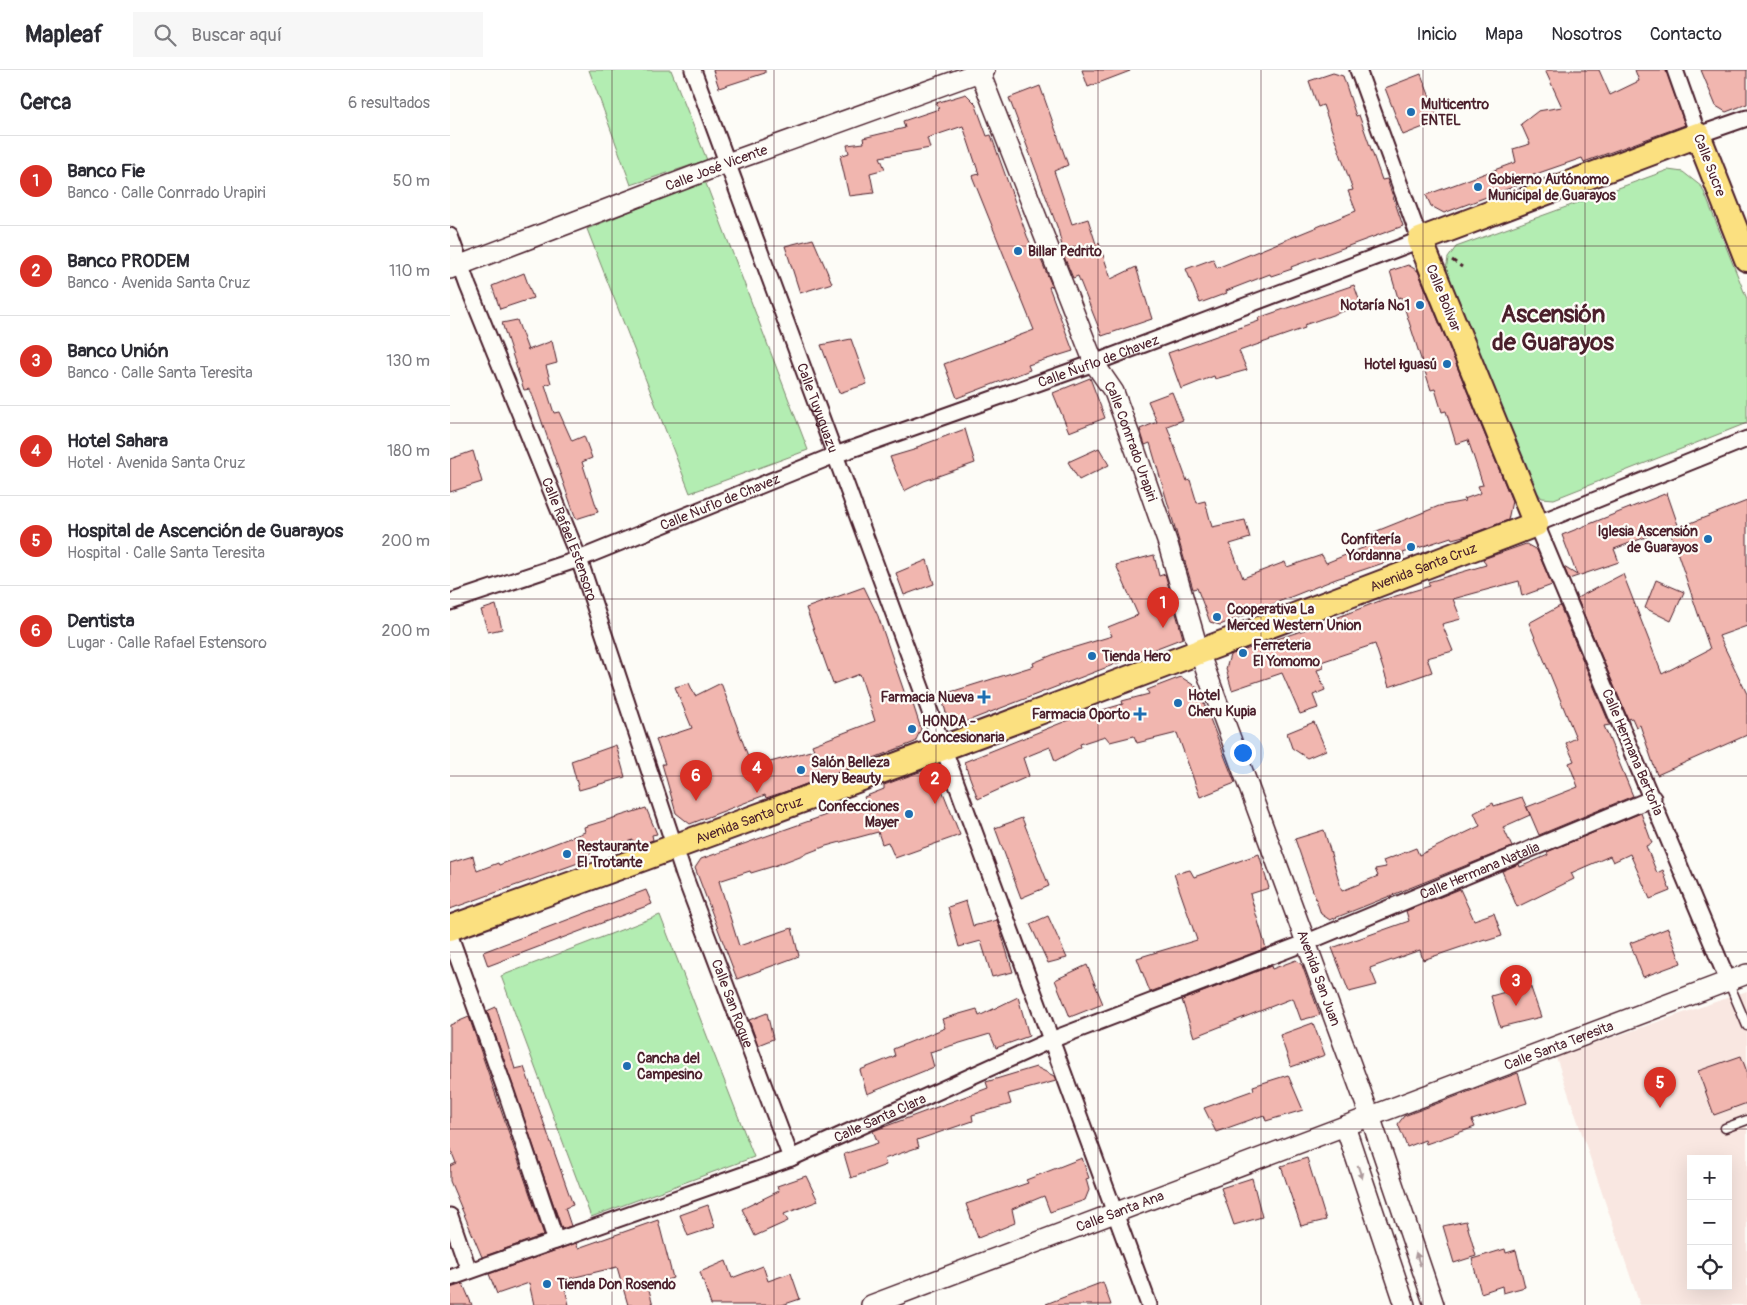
<!DOCTYPE html>
<html lang="es">
<meta charset="utf-8">
<style>
:root{--surface:#fff;--page:#f7f7f7;--text:#2b2b33;--muted:#7c7c81;--line:#e1e1e2;--accent:#d93025}
body{margin:0;font-family:Pangolin,sans-serif;background:var(--page);color:var(--text)}
.controls{position:absolute;right:15px;bottom:15px;display:grid;overflow:hidden;border-radius:0px;box-shadow:0 5px 20px #0002}
.controls button{width:45px;height:45px;display:grid;place-items:center;padding:0;border:0;border-bottom:1px solid var(--line);background:var(--surface);color:var(--text);font:25px sans-serif}
.you{position:absolute;left:792px;top:682px;width:18px;height:18px;margin:-12px;border:4px solid #fff;border-radius:50%;background:#1a73e8;box-shadow:0 0 0 8px #1a73e833}
.badge{display:grid;place-items:center;width:32px;height:32px;border-radius:50%;background:var(--accent);color:#fff;font-size:16px;font-weight:700}
.pin{position:absolute;translate:-50% -41px;filter:drop-shadow(0 1px 2px #0008)}
.pin::after{content:'';position:absolute;top:26px;width:18px;height:15px;background:inherit;clip-path:polygon(0 0,100% 0,50% 100%)}
.list{margin:0;padding:0;list-style:none}
h2{display:flex;justify-content:space-between;align-items:center;height:65px;margin:0;padding:0 20px;font-size:21px}
h2 small{font-size:16px;font-weight:400;color:var(--muted)}
.list li{display:grid;grid-template-columns:32px 1fr auto;gap:15px;align-items:center;box-sizing:border-box;height:90px;padding:0 20px;border-top:1px solid var(--line)}
.list b{display:block;font-size:19px;white-space:nowrap}
.list p{margin:0;font-size:16px;white-space:nowrap;color:var(--muted)}
.list em{font-size:16px;font-style:normal;color:var(--muted)}
.icon{flex:none;width:28px;height:28px;fill:none;stroke:currentColor;stroke-width:2;stroke-linecap:round;stroke-linejoin:round}
.map{position:relative;flex:none;width:1297px;height:1235px;overflow:hidden}
header{display:flex;align-items:center;gap:30px;box-sizing:border-box;height:70px;padding:0 25px;background:var(--surface);border-bottom:1px solid var(--line)}
header strong{font-size:24px}
nav{display:flex;gap:28px;margin-inline-start:auto;font-size:18px}
.search{width:350px;height:45px;background:var(--page);display:flex;align-items:center;gap:12px;box-sizing:border-box;padding:0 18px;border-radius:0px;color:var(--muted);font-size:19px}
main{display:flex}
aside{flex:1;background:var(--surface)}
.map>svg:first-child{display:block}
.built{fill:#f9e7e1;fill-rule:evenodd}
.green{fill:#b3edb2;stroke:#7e866e}
.building{fill:#f1b6af;stroke:#4a1f2b}
.lines{fill:none;stroke-linecap:round;stroke-linejoin:round}
.service-casing{stroke:#4a1f2b;stroke-width:11}
.minor-casing{stroke:#4a1f2b;stroke-width:19}
.tertiary-casing{stroke:#4a1f2b;stroke-width:22}
.primary-casing{stroke:#4a1f2b;stroke-width:28}
.path{stroke:#4a1f2b;stroke-width:3;stroke-dasharray:5 4;stroke-linecap:butt}
.service{stroke:#fdfcf7;stroke-width:8}
.minor{stroke:#fdfcf7;stroke-width:15}
.tertiary{stroke:#fdfcf7;stroke-width:19}
.primary{stroke:#fbe080;stroke-width:24}
.oneway{fill:#ac999b}
.grid{fill:none;stroke:#4a1f2b;stroke-width:1;stroke-opacity:0.55}
.poi-dot{fill:#1f6fb2;stroke:#fdfcf7;stroke-width:2}
.labels{text-anchor:middle;stroke-width:4.5;stroke-linejoin:round;paint-order:stroke}
.poi-label{font-size:14px;font-weight:bold;fill:#4a1f2b;stroke:#fdfcf7;text-anchor:start}
.street-label{font-size:14px;fill:#4a1f2b;stroke:#fdfcf7}
.town-label{font-size:24px;font-weight:bold;fill:#4a1f2b;stroke:#fdfcf7}
</style>
<header>
<strong>Mapleaf</strong>
<div class="search"><svg class="icon" aria-label="search" viewBox="0 0 24 24"><circle cx="10" cy="10" r="6"/><path d="M15 15l6 6"/></svg>Buscar aquí</div>
<nav><a>Inicio</a><a>Mapa</a><a>Nosotros</a><a>Contacto</a></nav>
</header>
<main>
<aside>
<h2>Cerca<small>6 resultados</small></h2>
<ul class="list">
<li><span class="badge">1</span><div><b>Banco Fie</b><p>Banco · Calle Conrrado Urapiri</p></div><em>50 m</em></li>
<li><span class="badge">2</span><div><b>Banco PRODEM</b><p>Banco · Avenida Santa Cruz</p></div><em>110 m</em></li>
<li><span class="badge">3</span><div><b>Banco Unión</b><p>Banco · Calle Santa Teresita</p></div><em>130 m</em></li>
<li><span class="badge">4</span><div><b>Hotel Sahara</b><p>Hotel · Avenida Santa Cruz</p></div><em>180 m</em></li>
<li><span class="badge">5</span><div><b>Hospital de Ascención de Guarayos</b><p>Hospital · Calle Santa Teresita</p></div><em>200 m</em></li>
<li><span class="badge">6</span><div><b>Dentista</b><p>Lugar · Calle Rafael Estensoro</p></div><em>200 m</em></li>
</ul>
</aside>
<div class="map">
<svg width="1297" height="1235" viewBox="0 0 1297 1235">
<rect width="100%" height="100%" fill="#fdfcf7"/>
<filter id="ink" filterUnits="userSpaceOnUse"><feTurbulence type="fractalNoise" baseFrequency=".02" numOctaves="2"/><feDisplacementMap in="SourceGraphic" scale="10" xChannelSelector="R" yChannelSelector="G"/><feConvolveMatrix kernelMatrix="1 2 1 2 8 2 1 2 1" color-interpolation-filters="sRGB"/></filter>
<g filter="url(#ink)">
<path class="built" d="M1297 921V1235H1190L1106 987ZM1241 1089H1278V1216H1241Z"/>
<path class="green" d="M139 0H221L257 90 181 115Z
M1218 100 1233 102 1252 117 1297 229V353L1104 429 1092 428 1079 413 995 206 998 188 1006 177Z
M255 111 358 380 240 423 137 159Z
M210 845 304 1087 141 1147 51 906Z"/>
<path class="building" d="M263 0H315V3L269 18Z
M632 0H680V1L638 17Z
M1095 0H1149L1160 25 1189 11 1185 0H1216L1235 55 1134 92 1132 88 1083 105 1084 109 994 143 981 136 976 125 1066 92 1063 79 1080 74 1071 54 1088 41 1112 37Z
M1251 0H1297V34L1276 42 1266 36Z
M883 3 893 6 906 46 909 45 932 110 937 109 953 156 841 197 842 199 821 206 820 204 776 221 777 223 750 233 736 199 763 189 767 198 906 141 898 121 903 120 873 35 868 37 859 11Z
M971 4 989 51 953 65 935 18Z
M590 16 618 95 604 101 622 154 638 149 646 174 649 173 661 209 686 197 702 249 652 266 628 206 623 208 610 177 612 176 608 159 559 28Z
M516 24 525 33 537 66 541 65 577 166 586 186 589 185 602 216 599 217 623 281 578 295 580 300 507 328 494 294 584 260 522 106 529 104 513 56 477 68 480 78 430 87 435 99 420 103 424 123 399 126 390 86 399 83 397 75 414 73 413 68 455 58 453 51 489 39 486 33Z
M363 169 382 213 350 223 335 176Z
M958 195 968 201 1062 431 1058 450 1021 464 1002 469 1001 467 953 483 954 486 886 509 770 555 760 552 747 518 743 519 700 373 695 375 690 359 707 352 698 331 722 322 733 350 717 356 737 411 740 410 747 433 755 431 762 457 795 450 800 468 780 474 793 508 835 492 837 497 872 485 876 493 920 475 917 465 989 436 1015 431 1014 429 1031 423 1028 416 1033 415 1018 370 1006 374 996 341 992 342 985 319 981 320 951 227 948 228 940 201Z
M74 203 83 228 50 239 42 216Z
M904 215 911 235 854 255 855 258 789 281 797 300 765 309 764 306 731 319 718 283 809 251 808 248Z
M67 250 78 280 102 271 107 293 96 296 101 313 95 315 104 343 109 342 122 371 134 366 142 388 132 392 148 442 126 449 86 335 80 319 74 320 52 253Z
M401 269 417 314 389 323 371 275Z
M640 308 655 348 619 362 603 323Z
M515 359 525 393 474 411 454 421 440 387 467 379V377Z
M649 378 659 395 629 410 618 392Z
M23 381 32 412 0 422V389Z
M1217 423 1228 455 1164 479 1169 492 1119 509 1114 497 1127 505 1112 465Z
M1297 431V556L1269 566 1297 624V665L1207 705 1190 655 1186 657 1182 648 1178 649 1127 528 1173 504 1212 604 1260 579 1220 461Z
M1076 474 1087 480 1102 515 1072 526 1069 511 1003 529 1011 549 992 554 1003 581 977 588 982 602 939 617 925 574 871 592 874 598 867 600 875 620 863 625 868 638 850 644 832 603 782 620 776 599 780 585 860 558 932 530 980 516 978 512 1036 495 1033 489Z
M704 485 709 506 715 504 733 568 507 655 498 650 491 625 584 596 583 593 612 581 662 566 658 557 688 545 666 495Z
M477 490 484 514 454 525 446 503Z
M1206 510 1234 522 1221 551 1195 538Z
M414 517 428 546 456 627 460 625 471 659 465 672 346 718 316 728 315 725 240 754 226 743 212 694H215L206 670 242 658 225 617 239 613 245 626 271 613 302 697 364 680 362 675 425 651 410 604 383 614 356 538Z
M46 535 52 559 38 562 31 540Z
M1110 536 1160 655 1154 656 1183 726 1089 765 1077 737 1128 717 1119 693 1124 691 1116 673 1126 668 1079 553Z
M731 607 748 618 785 713 750 727 727 663 687 673 684 666 660 672 655 666 630 674 631 677 605 691 600 677 573 688 579 706 528 729 514 692 621 649 673 634 672 631 699 624 697 620Z
M864 652 876 680 857 688 842 678 837 663Z
M166 675 175 707 129 720 121 691Z
M483 697 510 765 445 788 438 772 432 774 428 762 376 776 324 796 301 803 300 801 269 811 289 876 342 858 349 886 287 909 245 798 251 789 416 731 414 727 434 719V715Z
M1072 727 1080 745 1053 757 1062 777 880 850 871 844 845 769 874 760 892 821 928 806 925 799 936 797 933 791 966 778 969 785 1030 756 1024 743 1043 733 1044 736Z
M196 738 207 764 202 765 203 770 185 776 183 770 140 782 142 788 0 839V793L23 786 27 801 48 793 49 795 135 762 134 757Z
M1191 743 1202 773 1196 776 1207 803 1213 800 1220 821 1200 829 1180 784 1163 792 1160 786 1121 803 1124 809 1067 837 1052 801 1069 794 1070 797 1098 785 1097 782Z
M572 748 599 816 571 828 545 758Z
M809 784 819 818 800 824 816 878 700 922 687 888 747 870 724 804 740 800 744 807Z
M1010 819 1024 850 1044 843 1052 866 1036 871 1035 869 973 890 970 880 920 898 927 915 899 922 882 878 959 851 956 841Z
M196 820 202 834 38 896 33 882Z
M516 831 523 856 547 850 563 902 542 907 531 871 509 877 498 837Z
M598 846 617 888 598 893 580 854Z
M1218 858 1231 893 1193 907 1180 873Z
M846 890 852 895 870 945 851 950 843 928 744 967 732 930 821 896 822 899Z
M637 895 653 934 620 947 605 910Z
M1080 915 1091 947 1050 957 1041 926Z
M568 927 579 966 546 978 540 964 480 982 484 997 417 1024 410 1000 445 986 443 979 495 958 492 949 527 939 529 946Z
M46 937 65 999 74 997 123 1135 115 1138 121 1156 112 1159 37 941Z
M317 943 323 969 308 975 299 950Z
M19 947 94 1165 32 1187 0 1111V1096L6 1093 0 1078V955Z
M863 953 875 985 841 997 830 965Z
M1291 986 1297 1002V1033L1264 1045 1248 1001Z
M586 997 604 1006 606 1011 558 1024 561 1034 522 1045 523 1051 467 1070 469 1077 434 1089 436 1095 401 1108 394 1084 428 1073 423 1061 538 1018 536 1012Z
M1068 1003 1077 1033 1022 1050 1025 1057 976 1074 975 1070 957 1077 948 1054 954 1046Z
M838 1005 853 1040 816 1051 814 1045 766 1062 754 1038 804 1020 803 1016Z
M632 1088 639 1108 636 1109 639 1120 635 1130 600 1142 594 1126 562 1139 565 1153 528 1168 516 1134 578 1113 576 1110Z
M857 1088 876 1150 851 1156 831 1096Z
M356 1106 368 1131 334 1144 338 1151 305 1166 292 1139 329 1121 327 1116Z
M802 1108 812 1147 784 1155 771 1118Z
M258 1135 265 1157 238 1166 230 1145Z
M208 1150 223 1208 198 1216 203 1235H178L167 1197 113 1210 119 1235H84L79 1213 47 1224 39 1204 126 1173 128 1178Z
M1016 1151 1026 1186 1004 1193 993 1156Z
M1055 1179 1056 1183 1066 1180 1075 1217 1053 1223 1052 1216 1031 1223 1022 1189Z
M276 1191 282 1208 313 1196 318 1211 341 1203 350 1229 332 1235H261L250 1202Z
M653 1212 661 1235H597L596 1234Z
M13 1214 22 1235H0V1218Z"/>
<g class="lines">
<defs>
<path id="service" d="M1278 911 1297 956
M1275 1058 1297 1050"/>
<g id="minor">
<path id="s1" d="M243 0 699 1235"/>
<path d="M1225 0 1248 65 1297 48"/>
<path id="s2" d="M0 166 18 216 129 489 234 805 341 1088"/>
<path id="s3" d="M0 532 129 489 385 385 644 293 970 170 908 0"/>
<path d="M0 866 56 1022 106 1171"/>
<path d="M1278 911 1086 454 1297 369"/>
<path d="M0 1146 19 1201"/>
<path id="s4" d="M0 1208 341 1088 601 970 855 873 1203 728"/>
</g>
<g id="tertiary">
<path id="s5" d="M529 0 644 293 664 322 686 382 718 474 749 582 920 1046 984 1235"/>
<path id="s6" d="M0 199 277 93 535 0"/>
<path d="M895 1056 955 1235"/>
<path id="s7" d="M421 1235 1297 904"/>
</g>
<g id="primary">
<path id="s8" d="M0 858C364 728 725 592 1086 454L970 170 1248 65 1297 189"/>
</g>
</defs>
<use href="#service" class="service-casing"/>
<use href="#minor" class="minor-casing"/>
<use href="#tertiary" class="tertiary-casing"/>
<use href="#primary" class="primary-casing"/>
<path class="path" d="M1002 190 1012 197"/>
<use href="#service" class="service"/>
<use href="#minor" class="minor"/>
<use href="#tertiary" class="tertiary"/>
<use href="#primary" class="primary"/>
</g>
<defs><path id="oneway-solid" d="M-6-.8H1V-3.2L6.5 0L1 3.2V.8H-6Z" transform="scale(1.25)"/></defs>
<g class="oneway">
<use href="#oneway-solid" transform="translate(910 1102) rotate(71)"/>
<use href="#oneway-solid" transform="translate(968 1189) rotate(-109)"/>
</g>
</g>
<path class="grid" d="M162 0V1235M324 0V1235M486 0V1235M648 0V1235M811 0V1235M973 0V1235M1135 0V1235M0 176H1297M0 353H1297M0 529H1297M0 706H1297M0 882H1297M0 1059H1297"/>
<g class="poi-dot">
<circle cx="961" cy="42" r="5"/>
<circle cx="1028" cy="117" r="5"/>
<circle cx="568" cy="181" r="5"/>
<circle cx="970" cy="235" r="5"/>
<circle cx="997" cy="294" r="5"/>
<circle cx="1258" cy="469" r="5"/>
<circle cx="961" cy="477" r="5"/>
<circle cx="767" cy="547" r="5"/>
<circle cx="793" cy="583" r="5"/>
<circle cx="642" cy="586" r="5"/>
<path d="M531.5 619.5h5v5h5v5h-5v5h-5v-5h-5v-5h5z"/>
<circle cx="728" cy="633" r="5"/>
<path d="M687.5 636.5h5v5h5v5h-5v5h-5v-5h-5v-5h5z"/>
<circle cx="462" cy="659" r="5"/>
<circle cx="351" cy="700" r="5"/>
<circle cx="459" cy="744" r="5"/>
<circle cx="117" cy="784" r="5"/>
<circle cx="177" cy="996" r="5"/>
<circle cx="97" cy="1214" r="5"/>
</g>
<g class="labels">
<g class="poi-label">
<text x="971" y="39">Multicentro<tspan x="971" dy="16">ENTEL</tspan></text>
<text x="1038" y="114">Gobierno Autónomo<tspan x="1038" dy="16">Municipal de Guarayos</tspan></text>
<text x="578" y="186">Billar Pedrito</text>
<text x="960" y="240" text-anchor="end">Notaría Nº1</text>
<text x="987" y="299" text-anchor="end">Hotel Ɨguasú</text>
<text x="1248" y="466" text-anchor="end">Iglesia Ascensión<tspan x="1248" dy="16">de Guarayos</tspan></text>
<text x="951" y="474" text-anchor="end">Confitería<tspan x="951" dy="16">Yordanna</tspan></text>
<text x="777" y="544">Cooperativa La<tspan x="777" dy="16">Merced Western Union</tspan></text>
<text x="803" y="580">Ferreteria<tspan x="803" dy="16">El Yomomo</tspan></text>
<text x="652" y="591">Tienda Hero</text>
<text x="738" y="630">Hotel<tspan x="738" dy="16">Cheru Kupia</tspan></text>
<text x="524" y="632" text-anchor="end">Farmacia Nueva</text>
<text x="680" y="649" text-anchor="end">Farmacia Oporto</text>
<text x="472" y="656">HONDA -<tspan x="472" dy="16">Concesionaria</tspan></text>
<text x="361" y="697">Salón Belleza<tspan x="361" dy="16">Nery Beauty</tspan></text>
<text x="449" y="741" text-anchor="end">Confecciones<tspan x="449" dy="16">Mayer</tspan></text>
<text x="127" y="781">Restaurante<tspan x="127" dy="16">El Trotante</tspan></text>
<text x="187" y="993">Cancha del<tspan x="187" dy="16">Campesino</tspan></text>
<text x="107" y="1219">Tienda Don Rosendo</text>
</g>
<g class="street-label">
<text transform="translate(1260 95) rotate(69)" y="5">Calle Sucre</text>
<text dy="5" stroke="none"><textPath href="#s6" startOffset="285">Calle José Vicente</textPath></text>
<text transform="translate(994 228) rotate(68)" y="5">Calle Bolivar</text>
<text dy="5" stroke="none"><textPath href="#s3" startOffset="692">Calle Ñuflo de Chavez</textPath></text>
<text dy="5" stroke="none"><textPath href="#s1" startOffset="360">Calle Tuyuguazu</textPath></text>
<text dy="5" stroke="none"><textPath href="#s5" startOffset="402">Calle Conrrado Urapiri</textPath></text>
<text dy="5" stroke="none"><textPath href="#s3" startOffset="288">Calle Ñuflo de Chavez</textPath></text>
<text dy="5" stroke="none"><textPath href="#s2" startOffset="326">Calle Rafael Estensoro</textPath></text>
<text dy="5" stroke="none"><textPath href="#s8" startOffset="1038">Avenida Santa Cruz</textPath></text>
<text transform="translate(1183 682) rotate(67)" y="5">Calle Hermana Bertorla</text>
<text dy="5" stroke="none"><textPath href="#s8" startOffset="318">Avenida Santa Cruz</textPath></text>
<text dy="5" stroke="none"><textPath href="#s4" startOffset="1108">Calle Hermana Natalia</textPath></text>
<text dy="5" stroke="none"><textPath href="#s5" startOffset="971">Avenida San Juan</textPath></text>
<text dy="5" stroke="none"><textPath href="#s2" startOffset="818">Calle San Roque</textPath></text>
<text dy="5" stroke="none"><textPath href="#s7" startOffset="735">Calle Santa Teresita</textPath></text>
<text dy="5" stroke="none"><textPath href="#s4" startOffset="459">Calle Santa Clara</textPath></text>
<text dy="5" stroke="none"><textPath href="#s7" startOffset="266">Calle Santa Ana</textPath></text>
</g>
<g class="town-label">
<text x="1103" y="252">Ascensión<tspan x="1103" dy="28">de Guarayos</tspan></text>
</g>
</g>
</svg>
<div class="controls">
<button>+</button>
<button>−</button>
<button><svg class="icon" aria-label="locate" viewBox="0 0 24 24"><circle cx="12" cy="12" r="6"/><path d="M12 2v4M12 18v4M2 12h4M18 12h4"/></svg></button>
</div>
<div class="you"></div>
<div class="pin badge" style="left:713px;top:558px">1</div>
<div class="pin badge" style="left:485px;top:734px">2</div>
<div class="pin badge" style="left:1066px;top:936px">3</div>
<div class="pin badge" style="left:307px;top:723px">4</div>
<div class="pin badge" style="left:1210px;top:1038px">5</div>
<div class="pin badge" style="left:246px;top:731px">6</div>
</div>
</main>
